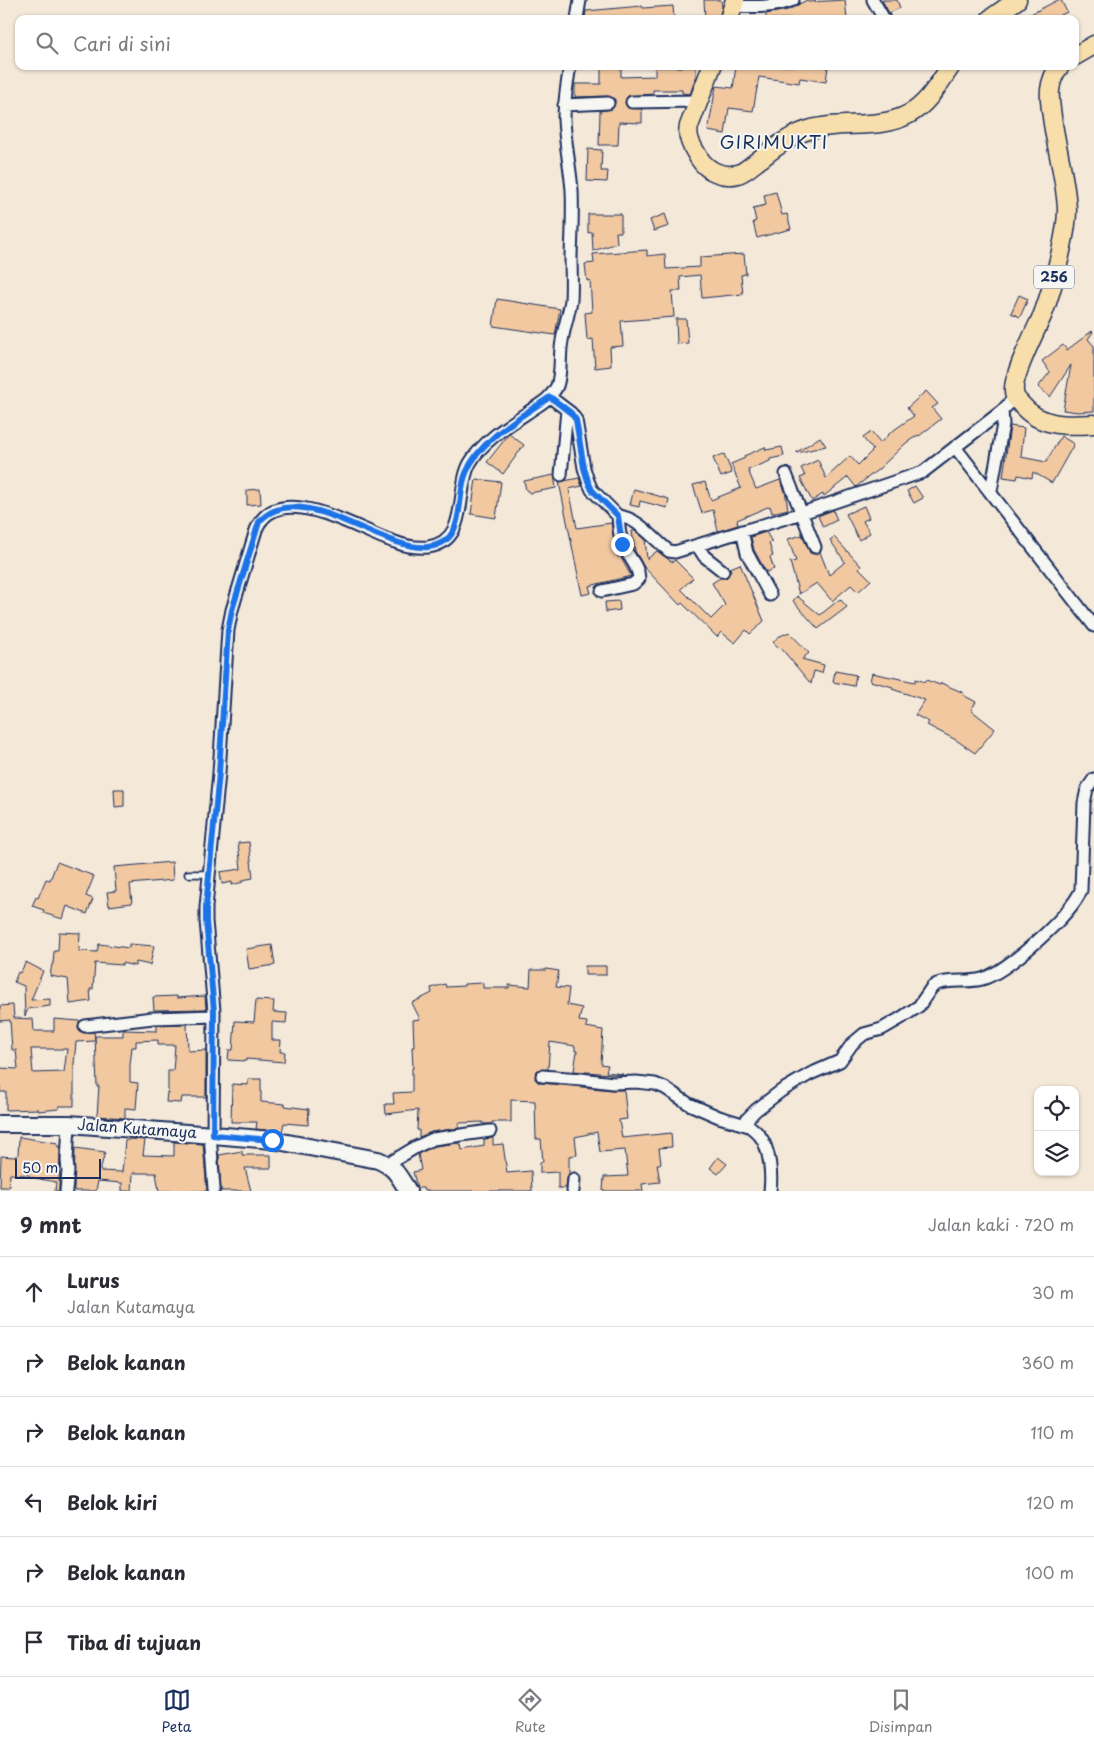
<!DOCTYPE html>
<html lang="id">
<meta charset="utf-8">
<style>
:root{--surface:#fff;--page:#f2f2f3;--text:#2b2b33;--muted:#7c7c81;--line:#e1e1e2;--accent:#1b2f5e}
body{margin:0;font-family:"Playpen Sans",sans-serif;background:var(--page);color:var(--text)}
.controls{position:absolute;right:15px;bottom:15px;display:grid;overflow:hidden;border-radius:10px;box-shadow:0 1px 4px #0004}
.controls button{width:45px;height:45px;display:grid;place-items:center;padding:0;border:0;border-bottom:1px solid var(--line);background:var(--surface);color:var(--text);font:25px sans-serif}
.scale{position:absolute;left:15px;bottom:12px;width:86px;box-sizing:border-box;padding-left:5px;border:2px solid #1b2f5e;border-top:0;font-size:14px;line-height:18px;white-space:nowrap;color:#1b2f5e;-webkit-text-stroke:4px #f6f6f2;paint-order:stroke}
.stop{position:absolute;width:15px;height:15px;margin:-11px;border:4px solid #1a73e8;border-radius:50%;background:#fff}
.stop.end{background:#1a73e8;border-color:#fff;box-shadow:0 1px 5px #0008}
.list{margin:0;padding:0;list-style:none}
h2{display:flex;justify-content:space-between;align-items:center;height:65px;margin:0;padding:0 20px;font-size:21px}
h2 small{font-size:16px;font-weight:400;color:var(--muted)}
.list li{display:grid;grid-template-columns:32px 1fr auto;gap:15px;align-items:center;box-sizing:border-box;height:70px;padding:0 20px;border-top:1px solid var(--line)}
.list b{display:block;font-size:19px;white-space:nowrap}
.list p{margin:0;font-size:16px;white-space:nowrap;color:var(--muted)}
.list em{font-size:16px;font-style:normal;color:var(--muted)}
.icon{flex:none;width:28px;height:28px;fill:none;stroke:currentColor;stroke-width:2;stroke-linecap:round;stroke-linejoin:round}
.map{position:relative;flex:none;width:1094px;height:1191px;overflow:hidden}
.search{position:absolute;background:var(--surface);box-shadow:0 1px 4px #0004;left:15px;right:15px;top:15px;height:55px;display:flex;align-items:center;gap:12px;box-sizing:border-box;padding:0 18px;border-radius:10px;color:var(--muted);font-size:19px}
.sheet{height:485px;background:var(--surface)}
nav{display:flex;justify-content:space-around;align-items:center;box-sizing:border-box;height:70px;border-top:1px solid var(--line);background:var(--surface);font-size:14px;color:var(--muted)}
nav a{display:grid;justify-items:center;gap:2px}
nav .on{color:var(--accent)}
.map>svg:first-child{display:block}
.building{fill:#f1c8a0;stroke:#1b2f5e;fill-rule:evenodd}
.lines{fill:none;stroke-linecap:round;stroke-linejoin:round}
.lane-casing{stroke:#1b2f5e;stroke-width:9}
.street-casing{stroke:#1b2f5e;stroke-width:15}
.secondary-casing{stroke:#1b2f5e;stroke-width:20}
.primary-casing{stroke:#1b2f5e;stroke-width:21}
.lane{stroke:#f6f6f2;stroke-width:5.5}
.street{stroke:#f6f6f2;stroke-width:11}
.secondary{stroke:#f6f6f2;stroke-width:16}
.primary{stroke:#f8deab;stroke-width:18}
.route{stroke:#1a73e8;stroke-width:6}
.labels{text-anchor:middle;stroke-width:4;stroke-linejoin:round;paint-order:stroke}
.shield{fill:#f6f6f2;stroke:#5d6b8a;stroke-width:1}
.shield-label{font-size:14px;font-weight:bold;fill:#1b2f5e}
.street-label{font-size:15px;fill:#1b2f5e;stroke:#f6f6f2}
.quarter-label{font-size:18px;letter-spacing:1px;fill:#1b2f5e;stroke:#f6f6f2}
</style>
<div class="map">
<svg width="1094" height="1191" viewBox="0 0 1094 1191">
<rect width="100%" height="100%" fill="#f4e8d9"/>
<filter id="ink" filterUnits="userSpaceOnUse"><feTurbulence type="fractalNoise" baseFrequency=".02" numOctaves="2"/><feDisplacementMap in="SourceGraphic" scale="10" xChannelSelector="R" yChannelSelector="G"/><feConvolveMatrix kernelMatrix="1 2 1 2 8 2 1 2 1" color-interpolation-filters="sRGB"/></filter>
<g filter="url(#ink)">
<path class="building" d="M704 0H721L722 7 719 19H705Z
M807 0 808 2 845 0 847 19H766V14L788 10Z
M882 0H897L900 8 889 13Z
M1058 0H1061L1067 12 1053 19H1021Z
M642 6 643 8 673 6 674 19H585L586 11Z
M601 66 621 67V77L655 76V67H696V77L690 94 682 93V90H653V94L628 96 625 103 628 108 642 109V123L619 122 618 145H599L600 111 612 109 615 103V99L608 96 575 97V84H601Z
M736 66H828L826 82 800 78 799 83 759 77 753 111 729 108 725 134 708 131 716 86 733 88Z
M588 149 602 150 601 171H608L607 182 587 181Z
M776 192 782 215 787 214 791 229 757 238 753 222 756 221 753 208 766 205 764 195Z
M588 214H621V232H616L617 243 593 251 592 232 588 233Z
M665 214 669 226 654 231 650 220Z
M647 250V256L665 254 666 269 700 267V257L744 254 746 274 741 275 743 294 702 298 700 275 680 277 681 291H672L674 317 621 321 623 346 610 347 611 366 595 368 593 339 587 340 585 313 592 312 590 280 587 281 585 264 594 263 593 254Z
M1019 295 1028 299 1020 317 1011 313Z
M497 299 560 309 555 335 493 326Z
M676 319H686L688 343 677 344Z
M1092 331 1093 332 1088 339 1094 346V411L1078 412 1063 410 1071 365 1050 397 1038 387 1050 372 1042 361 1063 345 1067 350Z
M926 391 938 404 932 408 941 419 919 436 918 435 906 443 880 468 857 486 856 487 848 477 824 496 823 494 812 501 800 478 805 476 801 468 818 460 826 478 850 456 858 465 873 450 863 438 871 432 880 443 891 432 914 416 907 408Z
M1010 426 1024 428 1021 457 1046 462 1061 436 1074 444 1052 483 1033 472 1032 478 1018 475 1017 479 1003 477Z
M509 434 524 445 503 474 487 462Z
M820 437 826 446 797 453V452Z
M765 447 766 450 782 447 784 456 770 459V461L748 470 756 489 780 480 785 491 788 509 772 513 770 506 737 520 738 525 718 531 713 510 702 513 693 485 705 482 711 500 741 488 731 464 745 458 744 456Z
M724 454 732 473 721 477 713 458Z
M554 475 556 488 530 493 526 490 524 481Z
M579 478 582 486 569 489 577 528 611 523 618 557 620 556 631 576 589 586 591 593 582 595 559 482Z
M476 479 501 482 496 518 471 514Z
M915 486 923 498 914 503 907 491Z
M260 489 261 504 247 505V490Z
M634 489 669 499 667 508 640 501 639 507 630 505Z
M864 506 869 518 863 521 870 533 859 540 846 514Z
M833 510 837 520 823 527 818 516Z
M632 531H635L645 539 647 559 657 551 672 562 675 560 693 578 681 589 711 619 725 605 712 583 720 578H726L731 571 730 568 740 564 764 621 750 634 746 630 735 643 721 632 717 637 682 603 680 605 644 567 635 551Z
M766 532 772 542 769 543 773 556 770 557 774 569 766 572 754 550 751 537Z
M802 535 810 553 814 554 820 552 829 575 845 562 830 540 834 537 861 566 859 568 871 580 858 592 851 585 832 601 817 583 799 594 790 562 796 561 788 539Z
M797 596 820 615 840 599 847 607 818 629 793 601Z
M619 601 620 610 606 612 605 602Z
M789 632 809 653 802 659 824 665 822 673 814 671 811 684 781 648 780 649 773 642 778 637Z
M835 671 856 675 854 686 833 682Z
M872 673 915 682 916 679 925 682 926 680 940 685 941 683 964 693 963 695 976 702 971 710 995 729 975 753 956 740 927 725 929 722 915 715 925 700 892 689 893 687 870 681Z
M114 789H124V806L115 807Z
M249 842 253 878 242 880 243 882 232 885V882L222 884 220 872 241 869 238 843Z
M57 862 94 876 86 896 93 899 87 914 67 906 63 919 43 913 44 910 32 906 36 897 38 898 46 879 50 880Z
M172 862 173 880 130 884 132 903 109 906 107 892 116 891 114 867Z
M59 932 80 933 79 951 97 952 99 944 129 948V944L154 946 150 965 136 962 135 966 122 963V965L95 963 93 989H90L91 1001 70 1004 68 979 50 976 52 964H53L54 951H58Z
M272 945 275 965 249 969 246 949Z
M26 962 43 971 31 1000 50 999V1006L28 1009 25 1016 24 986 14 982 18 972 20 973Z
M585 966H606V975H585Z
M546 969 559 971 556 987 569 988 567 1005 582 1008 579 1021 587 1022 586 1027 603 1030 601 1064 608 1065 606 1072 623 1074V1075L574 1071 577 1051H575V1046L550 1042 548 1069 538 1070 536 1072 535 1079 541 1083 612 1090H624L627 1119 619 1120 622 1138 671 1133 672 1147 659 1148 661 1164H657L660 1182 642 1184 643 1191H603L604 1177 628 1176 625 1150 600 1152 597 1132 575 1137 577 1155 569 1156V1173L567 1178 566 1188H558V1172L540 1173V1162H543L541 1139H536L535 1101 511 1100V1122H492V1124H483V1122L459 1123V1128L432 1132 419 1137V1130H417L418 1110 386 1114 385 1104H394L393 1093 412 1092V1068H413L412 1047H414L413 1020 420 1019 412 1003 432 993 431 988 445 984 446 987 464 986V984L483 983V988H509V985L530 987 531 970H546Z
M177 996V998L205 996 206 1009 154 1010 153 997Z
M256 1000 274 1001 273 1012 287 1013 286 1023 272 1022V1040H281L280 1052H285L284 1062 246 1059V1061L228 1060 229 1050H233L235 1021 254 1022Z
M13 1005 14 1018 33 1019 34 1031H54V1019L80 1021 78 1026 79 1031 85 1033 94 1032 95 1041 76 1042 74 1064V1106H59V1109L38 1111V1109L6 1110V1092H0V1068L18 1069 16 1050H12L10 1020 0 1021V1006ZM31 1049H67L64 1072 33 1073Z
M187 1024 188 1051 206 1050V1097H182L181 1103 166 1102 167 1092 168 1093V1071H173L175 1045H158V1040L136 1041V1047H132L130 1065V1082L138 1083 136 1109 125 1108V1118L97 1116 99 1086 97 1087 95 1036H123V1030L157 1031V1025Z
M248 1079H261V1102L285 1104V1106L309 1109 308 1125 284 1123 282 1132 256 1129 257 1122H231L232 1084 248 1085Z
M19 1137 58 1143 57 1146H60L59 1191H55L56 1182 29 1177V1175L10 1174 9 1187H0L1 1156 15 1157V1156H18Z
M493 1138V1145L503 1144 507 1173 531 1171 532 1191H424L423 1188H417L413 1172 421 1170 418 1154 435 1146 459 1143V1144H461L462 1150 484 1146V1139Z
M129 1139 145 1140 143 1155 174 1156V1142L203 1144 207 1191H159L156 1173H133L132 1191H122V1183L98 1181 96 1191H74L75 1148 105 1152 100 1171 122 1172 125 1140H129Z
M242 1151V1155H271V1168H245L251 1191H221L219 1155Z
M718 1157 727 1164 718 1174 710 1168Z"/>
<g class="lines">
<defs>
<path id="lane" d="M188 874H210"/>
<path id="street" d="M873 0 884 19
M733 6C755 7 772 8 793 0
M577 19 580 0
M632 102 699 101
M564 105 608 103
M550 397 571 413 576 420 584 468 588 481 592 490 618 516C639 518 653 539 669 551L675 552 802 513 923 472 1002 411 1015 397
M955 447 1094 626
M786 474 815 547
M561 475 567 410
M991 491 1003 424 1002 411
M742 531 747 553 770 595
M697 545 704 556 723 571
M602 591 633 584 639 579C639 567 630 559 625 549 619 539 619 527 618 516
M85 1026 153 1018 214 1016
M542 1076 581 1079 613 1083 636 1082 655 1084 665 1088 689 1104 719 1117 749 1126
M210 1134 214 1189
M213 1135 214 1011 206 921V907L219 773 228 630 232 610 256 530C277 477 361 532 395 542 405 546 418 548 428 547 470 541 455 490 470 463 482 442 507 426 527 413 538 405 551 399 557 386 562 372 559 355 562 341 564 327 569 314 571 300 572 285 571 270 571 255 572 233 573 212 572 190 570 166 565 143 564 119 564 101 567 84 570 66
M388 1164 416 1147 433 1139 490 1131
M66 1191 68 1171 67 1161 69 1124
M573 1191 574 1179
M770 1191C772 1175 770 1149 760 1136 756 1131 752 1128 748 1125L747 1119 756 1110 781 1091 810 1074 840 1061 852 1044 864 1034 882 1029 901 1018 919 1006 932 987 937 984C951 979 968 983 982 979 1007 972 1072 914 1081 890L1084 803 1087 789 1094 779"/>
<path id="secondary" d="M0 1124H69L213 1135 272 1140 378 1160C395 1167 398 1175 408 1191"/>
<path id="primary" d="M729 19 735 0
M990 19 1017 0
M1075 56 1094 45
M712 66 689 126C686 138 693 148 699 158 707 171 723 178 738 174 747 171 755 162 763 157 778 145 793 134 812 129 843 121 880 130 909 114 928 104 939 83 951 66
M1060 66C1054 73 1051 81 1050 90 1049 99 1051 108 1052 117 1056 148 1066 179 1067 210 1067 235 1052 290 1043 314 1036 330 1012 376 1014 391 1014 397 1017 400 1021 404 1039 427 1067 426 1094 424"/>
</defs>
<use href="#lane" class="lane-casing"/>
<use href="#street" class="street-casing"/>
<use href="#secondary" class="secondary-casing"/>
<use href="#primary" class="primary-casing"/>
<use href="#lane" class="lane"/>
<use href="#street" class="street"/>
<use href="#secondary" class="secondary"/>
<use href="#primary" class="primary"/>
</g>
</g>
<g class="lines" filter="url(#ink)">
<path class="route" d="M272 1140 213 1135 214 1011 206 921V906L219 773 228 630 232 610 259 522C298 476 381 552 428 547 468 542 455 499 466 473 479 440 522 416 550 397L571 413 576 420 584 468 588 481 592 490 618 516 622 544"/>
</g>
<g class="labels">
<rect class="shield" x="1034" y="265.5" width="40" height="23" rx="4"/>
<g class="shield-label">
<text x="1054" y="282">256</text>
</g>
<g class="street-label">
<text transform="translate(137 1129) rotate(4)" y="5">Jalan Kutamaya</text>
</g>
<g class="quarter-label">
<text x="774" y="149">GIRIMUKTI</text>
</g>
</g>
</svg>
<div class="controls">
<button><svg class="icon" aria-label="locate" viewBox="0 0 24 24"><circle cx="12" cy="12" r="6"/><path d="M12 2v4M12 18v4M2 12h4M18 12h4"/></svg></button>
<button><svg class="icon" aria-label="layers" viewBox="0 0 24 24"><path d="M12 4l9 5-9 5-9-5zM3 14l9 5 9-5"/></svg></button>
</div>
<div class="scale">50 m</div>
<div class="stop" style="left:272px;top:1140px"></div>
<div class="stop end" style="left:622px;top:544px"></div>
<div class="search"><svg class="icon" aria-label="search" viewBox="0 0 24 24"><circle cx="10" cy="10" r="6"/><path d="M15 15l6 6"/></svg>Cari di sini</div>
</div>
<section class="sheet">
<h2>9 mnt<small>Jalan kaki · 720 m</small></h2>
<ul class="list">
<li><svg class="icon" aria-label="ahead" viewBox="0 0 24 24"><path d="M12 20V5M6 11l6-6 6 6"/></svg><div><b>Lurus</b><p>Jalan Kutamaya</p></div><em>30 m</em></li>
<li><svg class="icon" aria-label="right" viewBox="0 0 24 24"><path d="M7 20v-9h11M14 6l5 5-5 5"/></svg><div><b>Belok kanan</b></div><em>360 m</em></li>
<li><svg class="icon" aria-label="right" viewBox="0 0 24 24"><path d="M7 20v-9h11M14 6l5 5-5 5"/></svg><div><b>Belok kanan</b></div><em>110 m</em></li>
<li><svg class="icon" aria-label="left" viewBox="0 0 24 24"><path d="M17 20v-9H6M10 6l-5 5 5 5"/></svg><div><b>Belok kiri</b></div><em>120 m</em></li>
<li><svg class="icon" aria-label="right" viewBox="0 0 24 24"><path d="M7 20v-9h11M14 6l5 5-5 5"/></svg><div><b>Belok kanan</b></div><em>100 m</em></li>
<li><svg class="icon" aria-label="arrive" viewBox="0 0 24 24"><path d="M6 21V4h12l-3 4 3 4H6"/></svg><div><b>Tiba di tujuan</b></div></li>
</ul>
</section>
<nav>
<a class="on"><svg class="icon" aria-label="map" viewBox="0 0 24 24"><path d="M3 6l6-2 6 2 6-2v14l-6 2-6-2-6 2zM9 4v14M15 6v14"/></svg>Peta</a>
<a><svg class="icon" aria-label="directions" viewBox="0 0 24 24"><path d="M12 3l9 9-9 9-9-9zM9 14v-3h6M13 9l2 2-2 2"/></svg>Rute</a>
<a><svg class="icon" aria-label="saved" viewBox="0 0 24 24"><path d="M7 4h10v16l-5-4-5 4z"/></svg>Disimpan</a>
</nav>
